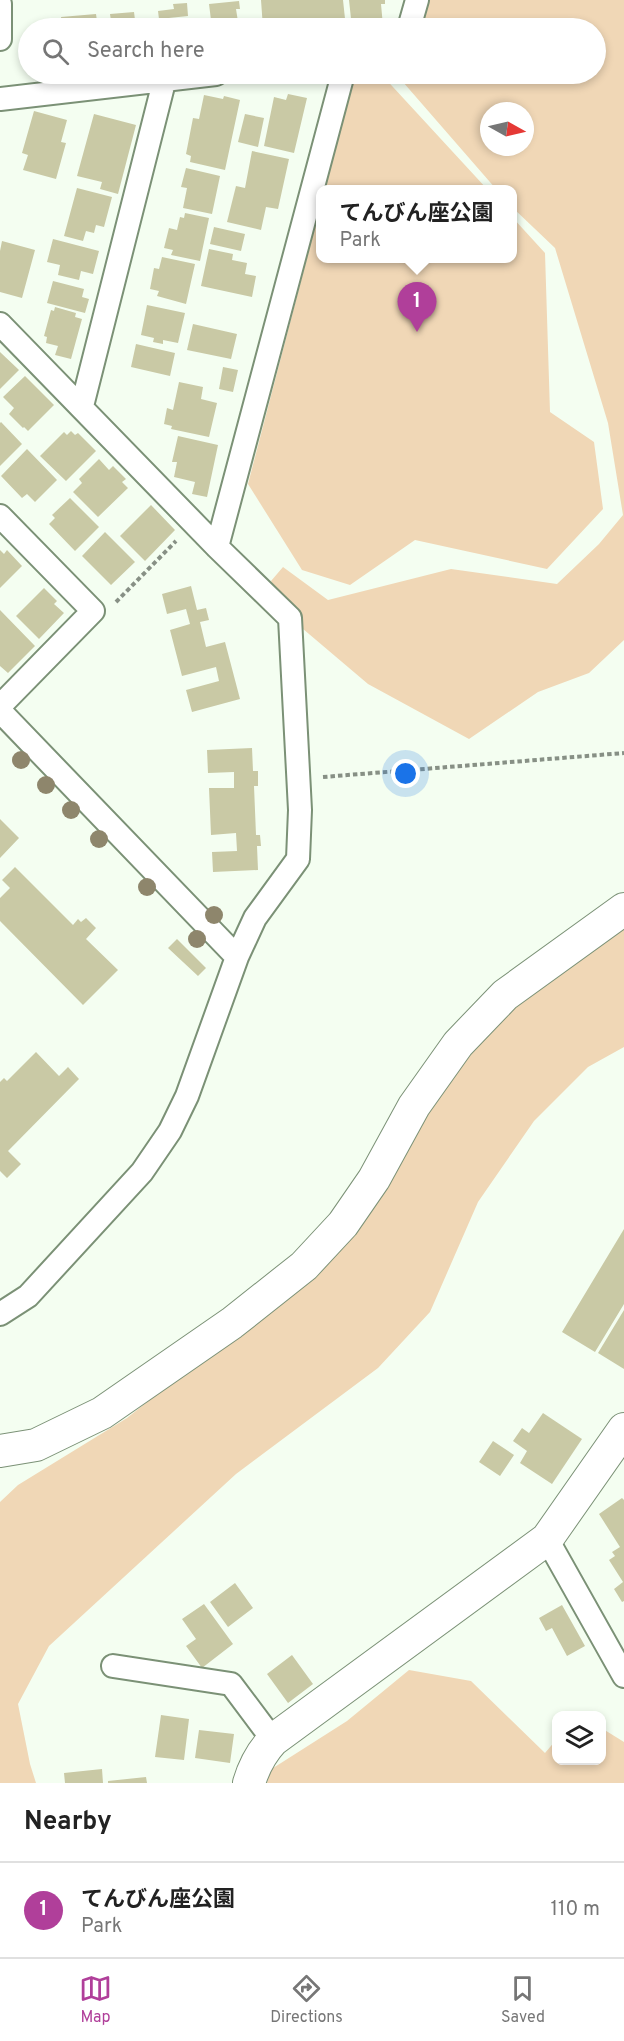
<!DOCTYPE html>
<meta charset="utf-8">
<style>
:root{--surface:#fff;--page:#f2f2f2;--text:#222;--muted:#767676;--line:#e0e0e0;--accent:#b03f9a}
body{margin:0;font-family:Overpass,"Noto Sans JP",sans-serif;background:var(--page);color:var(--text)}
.controls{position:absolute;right:18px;bottom:18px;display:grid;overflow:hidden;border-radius:12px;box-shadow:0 3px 9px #0003}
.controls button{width:54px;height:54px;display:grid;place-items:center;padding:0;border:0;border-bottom:2px solid var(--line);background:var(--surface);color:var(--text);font:30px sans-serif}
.compass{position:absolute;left:480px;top:102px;width:54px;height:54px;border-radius:50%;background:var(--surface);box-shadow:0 3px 9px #0003;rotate:98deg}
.you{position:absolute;left:406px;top:774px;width:21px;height:21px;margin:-15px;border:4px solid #fff;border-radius:50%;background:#1a73e8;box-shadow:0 0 0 9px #1a73e833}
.badge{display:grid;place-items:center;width:39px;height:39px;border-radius:50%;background:var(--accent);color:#fff;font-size:20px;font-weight:700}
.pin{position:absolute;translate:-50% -50px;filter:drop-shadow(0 2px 3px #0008)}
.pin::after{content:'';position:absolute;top:32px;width:21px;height:18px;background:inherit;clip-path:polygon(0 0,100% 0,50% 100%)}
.popup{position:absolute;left:316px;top:185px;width:201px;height:78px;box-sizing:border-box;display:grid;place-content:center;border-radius:12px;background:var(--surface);filter:drop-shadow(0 2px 4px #0005);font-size:20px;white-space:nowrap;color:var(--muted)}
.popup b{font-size:22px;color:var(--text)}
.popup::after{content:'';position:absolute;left:50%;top:100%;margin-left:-12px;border:12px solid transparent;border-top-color:var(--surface)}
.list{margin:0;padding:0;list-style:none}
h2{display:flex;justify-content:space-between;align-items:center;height:78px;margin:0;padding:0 24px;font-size:26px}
h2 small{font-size:20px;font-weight:400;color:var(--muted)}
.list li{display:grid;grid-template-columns:39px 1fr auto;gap:18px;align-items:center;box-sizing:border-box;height:96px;padding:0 24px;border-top:2px solid var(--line)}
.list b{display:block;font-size:22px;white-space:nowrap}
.list p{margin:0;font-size:20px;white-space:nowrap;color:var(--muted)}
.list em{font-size:20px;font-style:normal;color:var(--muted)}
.icon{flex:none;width:33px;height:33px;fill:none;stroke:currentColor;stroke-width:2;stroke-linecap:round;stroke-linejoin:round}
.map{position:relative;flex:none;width:624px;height:1783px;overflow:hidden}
.search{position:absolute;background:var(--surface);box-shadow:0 3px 9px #0003;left:18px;right:18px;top:18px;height:66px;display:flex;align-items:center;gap:15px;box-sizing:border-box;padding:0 21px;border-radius:33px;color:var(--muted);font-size:22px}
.sheet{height:174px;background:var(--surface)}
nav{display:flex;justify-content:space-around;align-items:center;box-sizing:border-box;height:84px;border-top:2px solid var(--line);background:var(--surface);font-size:16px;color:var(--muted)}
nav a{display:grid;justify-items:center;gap:3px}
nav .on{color:var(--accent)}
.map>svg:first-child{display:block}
.green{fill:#f0d7b6;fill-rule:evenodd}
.building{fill:#c9c9a5}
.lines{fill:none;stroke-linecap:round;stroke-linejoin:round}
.street-casing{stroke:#7b9176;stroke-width:26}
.secondary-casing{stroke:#7b9176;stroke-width:34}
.path{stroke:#879085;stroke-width:4;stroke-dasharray:4.5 3;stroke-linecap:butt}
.street{stroke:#fff;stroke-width:22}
.secondary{stroke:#fff;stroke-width:32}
.tree{fill:#8e866c}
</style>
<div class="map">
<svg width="624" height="1783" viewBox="0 0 624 1783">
<rect width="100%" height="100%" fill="#f4fef1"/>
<path class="green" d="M424 0H624V640L589 673 538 692 469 739 368 684 296 623 271 581 283 567 328 600 451 569 557 584 599 544 623 515 608 423 555 248 513 208V190L496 189 396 74H596V28H407ZM489 111H525V147H489Z
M379 74H381L487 189H325L353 82Z
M321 204V258H513V218L545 253 550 412 594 442 603 509 547 569 415 540 350 585 302 570 248 484Z
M624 918V1047L588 1067 534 1121 478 1202 430 1312 378 1368 236 1474 49 1646 18 1704 30 1764 36 1783H0V1502L18 1485 127 1418 311 1271 433 1075 536 978Z
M409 1670 471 1681 545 1753 556 1740V1760H602V1724L603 1729 624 1742V1783H267L270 1770 347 1721Z"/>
<path class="building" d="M261 0H343L346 28H263Z
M349 0H385V4H381L383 26 376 27 377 28H352Z
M239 1 240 9H236L239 28H212L209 4Z
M187 3 188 16 159 19 158 11 174 9 173 4Z
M134 12 136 28H112L110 14Z
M96 14 98 28H63L61 17Z
M186 21 187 28H162L161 23Z
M261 25V28H239V27Z
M288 94 307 98 294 153 264 146 274 97 286 100Z
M204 95 223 99 224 96 240 100 225 170 190 162 191 156 186 154 193 118 199 119Z
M34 111 67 120 61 142 66 143 56 179 23 170 28 155 22 153Z
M94 114 136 125 118 194 100 189 102 182 77 176Z
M245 114 264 118 258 147 238 142Z
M252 151 289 159 278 209 266 207 261 230 227 222 236 186 245 188Z
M186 168 220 176 212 214 183 208 187 188 181 187Z
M77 188 112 197 104 227 96 225 94 233 86 231 83 241 64 236Z
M185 213 209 218 200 261 171 255 173 250 164 248 169 228 177 230 180 217 184 218Z
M214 227 245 234 241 251 210 244Z
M53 239 99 251 93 274 81 271 79 280 58 275 60 265 47 262Z
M2 241 35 250 22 298 0 292V251Z
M209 249 233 254 232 260 247 263 245 274 256 276 252 297 201 286Z
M162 257 195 264 186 304 157 296 159 291 150 289 154 268 159 269Z
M53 281 84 289 82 297 89 299 85 313 47 303Z
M147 305 185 313 178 343 163 340V344L153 342 154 338 141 335Z
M55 307 76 313 75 317 82 319 71 359 55 355 58 346 46 343 47 337 44 336 51 310 54 311Z
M193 324 237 334 231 359 187 350Z
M136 344 175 353 170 376 131 367Z
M0 352 19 370 0 389Z
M223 367 238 370 233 392 219 389Z
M25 376 54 405 28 431 24 427 23 428 9 414 14 408 3 397Z
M179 382 203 387 201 399 217 403 209 437 171 429 172 426 164 424 167 408 173 410Z
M1 422 22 444 0 466V423Z
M71 431 75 435 78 433 96 451 66 481 40 456 64 432 67 435Z
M178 436 218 445 207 497 192 494 195 482 174 477 177 462H172Z
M27 449 57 480 35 502 27 494 22 498 1 476Z
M99 459 109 470 113 466 126 479 122 482 128 488 98 517 73 492 82 483 79 479Z
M70 498 99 527 75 551 49 524 55 518 52 515Z
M151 505 175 530 145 561 120 536Z
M105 532 135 562 111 585 82 556Z
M0 550 4 554 7 550 22 566 0 588Z
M191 586 197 610 206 608 209 620 200 622 206 647 225 642 240 699 192 712 186 690 219 681 216 667 182 676 170 630 190 624 186 609 167 614 162 594Z
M44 588 57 601 54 604 64 613 39 639 16 616Z
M0 610 35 646 8 673 0 666Z
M252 748 253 771H258V786H254L256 835H260L261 846H257L258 870 213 872 212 852 237 851 236 833 211 835 209 788H234V772L208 773 207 750Z
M0 819 19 838 0 858Z
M15 867 73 925 78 919 81 922 86 918 96 928 86 939 118 970 83 1005 0 921V898L10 888 2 880Z
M177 939 206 968 198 976 168 948Z
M36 1052 59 1076 68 1067 79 1079 8 1151 21 1164 7 1178 0 1171V1082L4 1078 7 1081Z
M624 1229V1304L595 1352 562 1332Z
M624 1310V1369L598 1353Z
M543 1413 582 1439 552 1484 520 1463 527 1451 513 1441 522 1428 529 1433Z
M493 1441 514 1455 500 1476 479 1462Z
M622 1498 624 1500V1601L622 1602 614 1589 623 1582 609 1560 615 1556 612 1552 620 1547 599 1514Z
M235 1583 253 1608 228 1627 210 1602Z
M204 1604 233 1644 202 1668 186 1646 196 1639 182 1619Z
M562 1605 585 1646 567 1656 552 1628 546 1631 539 1618Z
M292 1655 313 1684 288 1703 267 1674Z
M161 1715 189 1719 184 1760 155 1757Z
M199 1730 234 1734 230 1763 195 1758Z
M102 1769 103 1783H65L64 1773Z
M146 1777 147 1783H108V1781Z"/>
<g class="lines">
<defs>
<path id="street" d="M0 4V39
M409 28 417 0
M0 99 216 74
M0 324 217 547 290 618 300 810 298 859 255 918 237 957 187 1096 170 1131 142 1172 28 1296 0 1314
M82 406 165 78
M0 516 93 611 0 706
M217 547 343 74
M0 711 237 957
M547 1539 624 1676
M113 1666 231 1684 273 1740"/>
<path id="secondary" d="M0 1451 36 1445 102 1413 232 1323 304 1266 343 1224 374 1179 414 1106 458 1044 505 995 624 909
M249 1783C254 1766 261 1753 273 1740L547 1539 624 1429"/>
</defs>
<use href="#street" class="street-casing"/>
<use href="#secondary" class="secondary-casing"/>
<path class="path" d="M116 602 176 541
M323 777 624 753"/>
<use href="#street" class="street"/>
<use href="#secondary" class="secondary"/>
</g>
<g class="tree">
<circle cx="21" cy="760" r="9"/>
<circle cx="46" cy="785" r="9"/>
<circle cx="71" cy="810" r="9"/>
<circle cx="99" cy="839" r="9"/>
<circle cx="147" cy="887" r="9"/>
<circle cx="214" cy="915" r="9"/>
<circle cx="197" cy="939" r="9"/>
</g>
</svg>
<div class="controls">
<button><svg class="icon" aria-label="layers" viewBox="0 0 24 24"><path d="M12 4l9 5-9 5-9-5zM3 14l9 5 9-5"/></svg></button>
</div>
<svg class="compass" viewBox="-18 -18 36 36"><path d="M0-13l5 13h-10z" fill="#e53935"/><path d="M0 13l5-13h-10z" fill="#767676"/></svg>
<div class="you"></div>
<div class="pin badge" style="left:417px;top:332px">1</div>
<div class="popup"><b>てんびん座公園</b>Park</div>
<div class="search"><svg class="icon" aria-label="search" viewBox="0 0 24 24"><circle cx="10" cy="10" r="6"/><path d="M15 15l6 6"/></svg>Search here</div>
</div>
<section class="sheet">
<h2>Nearby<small></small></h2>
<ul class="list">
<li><span class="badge">1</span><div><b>てんびん座公園</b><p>Park</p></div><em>110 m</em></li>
</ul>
</section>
<nav>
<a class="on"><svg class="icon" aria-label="map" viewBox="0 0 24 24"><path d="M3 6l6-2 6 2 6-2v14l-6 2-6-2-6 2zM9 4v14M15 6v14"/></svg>Map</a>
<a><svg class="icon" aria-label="directions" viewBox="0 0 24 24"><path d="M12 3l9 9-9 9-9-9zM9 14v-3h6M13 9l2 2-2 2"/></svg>Directions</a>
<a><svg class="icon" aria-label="saved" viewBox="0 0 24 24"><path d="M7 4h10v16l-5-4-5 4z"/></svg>Saved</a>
</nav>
